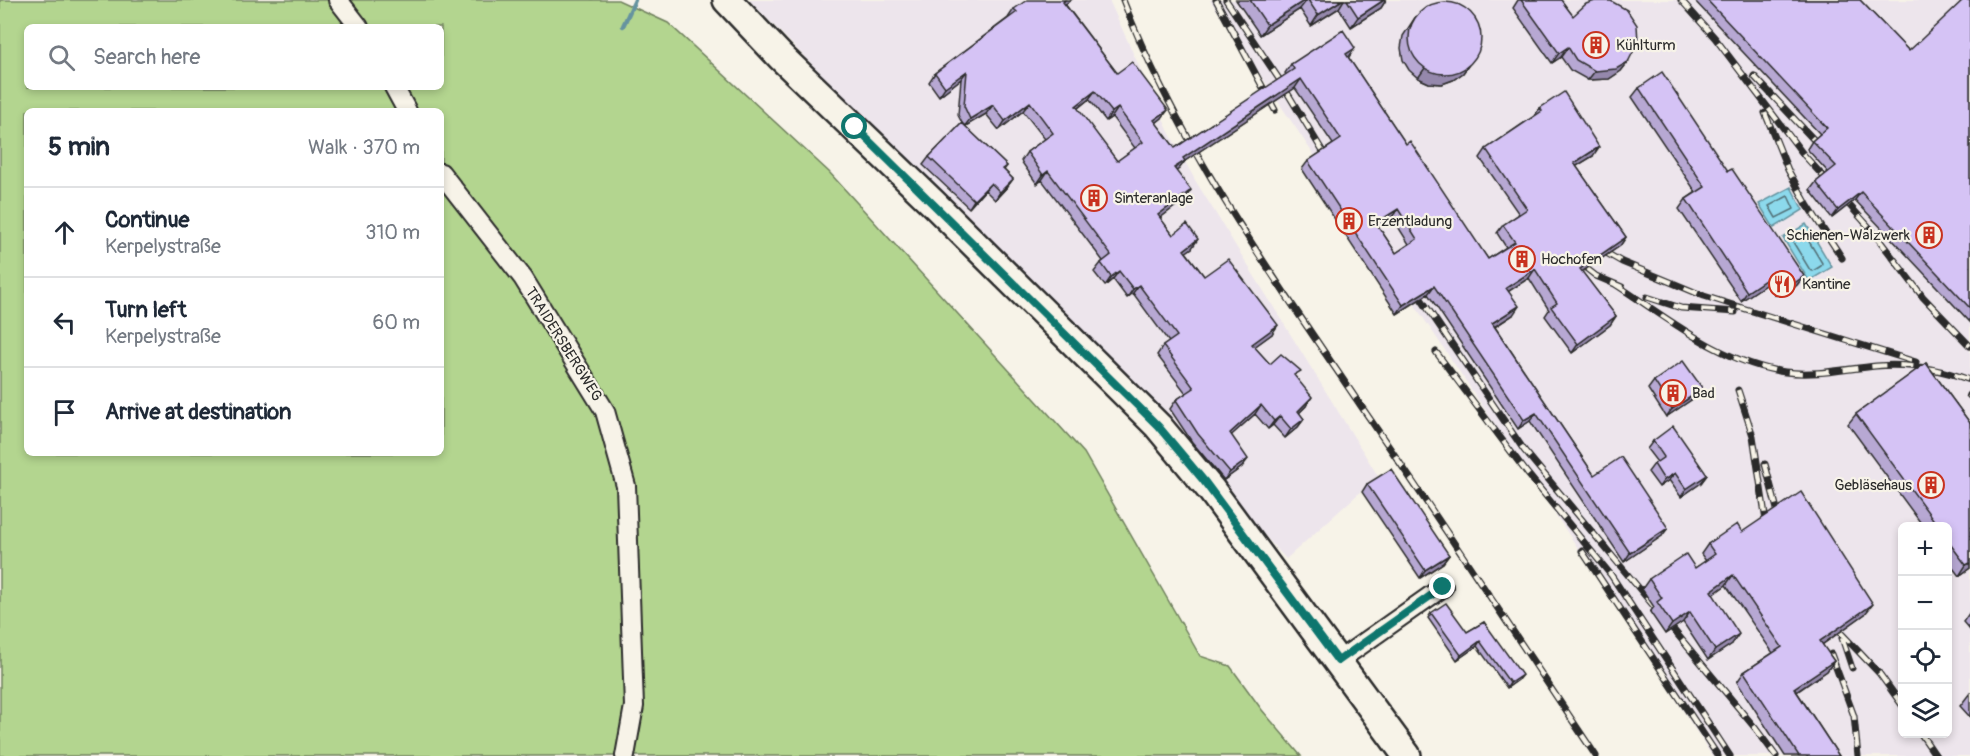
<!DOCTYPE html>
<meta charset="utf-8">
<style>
:root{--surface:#fff;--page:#f6f6f7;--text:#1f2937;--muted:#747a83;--line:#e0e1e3}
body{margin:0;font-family:Pangolin,sans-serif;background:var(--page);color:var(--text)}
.controls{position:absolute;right:18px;bottom:18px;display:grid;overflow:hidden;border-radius:9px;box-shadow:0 3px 9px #0003}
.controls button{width:54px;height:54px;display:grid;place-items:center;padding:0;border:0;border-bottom:2px solid var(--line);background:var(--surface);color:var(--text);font:30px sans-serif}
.stop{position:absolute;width:18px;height:18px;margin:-14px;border:4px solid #0f766e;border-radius:50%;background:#fff}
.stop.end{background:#0f766e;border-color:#fff;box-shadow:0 2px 6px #0008}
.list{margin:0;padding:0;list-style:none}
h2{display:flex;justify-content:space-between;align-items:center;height:78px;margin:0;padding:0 24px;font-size:26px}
h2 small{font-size:20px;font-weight:400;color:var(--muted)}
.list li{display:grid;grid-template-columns:39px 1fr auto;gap:18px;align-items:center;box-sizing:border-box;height:90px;padding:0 24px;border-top:2px solid var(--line)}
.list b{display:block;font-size:22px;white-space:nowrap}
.list p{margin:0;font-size:20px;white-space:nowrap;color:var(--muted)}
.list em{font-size:20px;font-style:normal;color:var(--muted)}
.icon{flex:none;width:33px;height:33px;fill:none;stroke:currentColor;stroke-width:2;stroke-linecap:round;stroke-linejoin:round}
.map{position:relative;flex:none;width:1970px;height:756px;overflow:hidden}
.search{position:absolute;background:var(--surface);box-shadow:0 3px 9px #0003;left:24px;top:24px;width:420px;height:66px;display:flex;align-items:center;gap:15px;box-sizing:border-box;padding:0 21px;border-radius:9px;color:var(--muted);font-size:22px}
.panel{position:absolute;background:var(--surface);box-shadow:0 3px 9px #0003;left:24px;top:108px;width:420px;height:348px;border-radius:9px}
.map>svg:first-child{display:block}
.built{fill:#ede5ec;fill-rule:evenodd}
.green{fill:#b3d58f;stroke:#6f805d;stroke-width:1.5;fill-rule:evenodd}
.water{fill:#8cd9ec;stroke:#65939f;stroke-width:1.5}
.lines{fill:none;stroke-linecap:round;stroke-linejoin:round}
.shore{stroke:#527178;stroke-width:1.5}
.stream{stroke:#65939f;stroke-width:4.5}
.street-casing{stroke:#2b2b2b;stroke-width:22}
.secondary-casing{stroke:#2b2b2b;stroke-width:32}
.street{stroke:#f7f3e8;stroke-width:18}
.secondary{stroke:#f7f3e8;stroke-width:27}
.rail-casing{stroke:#2b2b2b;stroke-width:7}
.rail{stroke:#f7f3e8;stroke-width:4.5;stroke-dasharray:14;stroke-linecap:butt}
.wall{fill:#b7a8d3;stroke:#2b2b2b;stroke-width:1.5;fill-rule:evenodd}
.shaded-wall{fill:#9588ac;stroke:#2b2b2b;stroke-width:1.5}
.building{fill:#d5c3f5;stroke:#2b2b2b;stroke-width:1.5;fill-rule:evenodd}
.route{stroke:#0f766e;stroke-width:8}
.labels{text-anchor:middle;stroke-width:4.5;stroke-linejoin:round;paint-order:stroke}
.poi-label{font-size:15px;fill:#2b2b2b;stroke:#f7f3e8;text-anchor:start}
.street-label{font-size:15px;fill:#2b2b2b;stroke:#f7f3e8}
</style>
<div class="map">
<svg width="1970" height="756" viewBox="0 0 1970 756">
<rect width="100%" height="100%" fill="#f7f3e8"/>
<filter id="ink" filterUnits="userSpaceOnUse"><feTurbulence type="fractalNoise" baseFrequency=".0167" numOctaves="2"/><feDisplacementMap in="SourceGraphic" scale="12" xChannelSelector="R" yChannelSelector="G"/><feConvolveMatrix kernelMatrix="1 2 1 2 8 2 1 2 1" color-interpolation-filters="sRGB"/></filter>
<g filter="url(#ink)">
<path class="built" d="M749 0H1109L1168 130 1195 180 1378 476 1286 559 1218 484 1184 439 1062 310 881 135Z
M1210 0H1970V756H1712L1616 605ZM1902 526H1948V734H1902Z"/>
<path class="green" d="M0 0H618L668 23 829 172 1084 453 1200 656 1230 666 1262 710 1301 756H0ZM27 27H441V87H27ZM27 111H441V453H27Z"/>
<path class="water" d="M1791 187 1803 210 1774 228 1759 204Z
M1806 224 1832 267 1809 281 1783 238Z"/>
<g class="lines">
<path class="shore" d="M1788 196 1794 209 1776 218 1769 206Z
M1802 234 1805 235 1822 263 1821 266 1813 271 1810 270 1793 242V239Z"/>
<path class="stream" d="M623 26 635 0"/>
<defs>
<path id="street" d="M338 0 359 27
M394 87 407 111
M441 173 523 278 605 411 626 486 634 706 625 756
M1338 661 1443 587"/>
<path id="secondary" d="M727 0 781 57 933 203 1158 426 1212 491 1407 756"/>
</defs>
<use href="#street" class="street-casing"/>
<use href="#secondary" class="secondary-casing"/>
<use href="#street" class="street"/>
<use href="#secondary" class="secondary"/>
<defs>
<path id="rail" d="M1123 0C1180 148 1273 276 1361 406 1441 522 1518 639 1596 756
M1216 0 1275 110
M1226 0 1279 79 1331 165
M1681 0 1715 38 1803 154 1870 228 1923 297 1970 346
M1754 76 1814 140
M1765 113 1788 170 1808 206 1842 258
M1608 254 1622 262 1704 296 1916 362
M1587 269 1596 276 1622 287
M1411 284 1524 450 1756 729 1776 756
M1615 284C1668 318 1721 363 1785 372 1816 376 1845 369 1876 366 1908 363 1940 369 1970 380
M1647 297 1681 308 1735 312
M1436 352 1527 473 1611 575 1730 756
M1738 390 1753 436 1766 521
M1969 395 1970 396
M1765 464 1778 513
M1582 551 1718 756
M1840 632 1879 673 1902 705
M1842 638 1852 668
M1831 654 1854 716 1858 756
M1921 734 1936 756"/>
</defs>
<use href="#rail" class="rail-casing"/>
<use href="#rail" class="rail"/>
</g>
<path class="wall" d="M1236 0H1386L1381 8 1351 27 1339 8 1311 26 1300 9 1260 35Z
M1518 0H1561L1573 16 1628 62 1621 71 1609 79 1588 80 1570 70 1561 57 1552 63 1513 8Z
M1694 0H1860L1909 51 1970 0V322L1855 200 1832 218 1810 190 1816 182 1828 172 1807 149 1812 141 1820 134Z
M1065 4 1117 73 1162 118 1156 123 1175 148 1286 75 1285 73 1291 64 1349 57H1348L1406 144 1488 259 1506 247 1497 233 1503 225 1519 214 1480 158 1486 149 1534 116 1540 108 1593 156 1576 166 1626 237 1620 246 1582 272 1616 316 1610 325 1572 353 1545 316 1549 310 1529 278 1508 291 1513 315 1495 327 1594 475 1662 536 1624 562 1530 421 1518 429 1428 294 1397 314 1302 169 1308 161 1333 144 1295 88 1185 161 1179 169 1176 171 1185 199 1160 218 1173 235 1192 248 1186 252 1204 276 1272 334 1254 347 1270 364 1296 378 1306 406 1299 413 1304 419 1298 427 1285 438 1273 425 1268 429 1255 414 1231 435 1242 467 1224 480 1192 442 1170 409 1176 400 1186 393 1157 355 1163 346 1169 342 1133 293 1127 298 1113 279 1105 286 1094 272 1101 263 1103 261 1042 180 1037 184 1021 161 1027 152 1045 139 1023 111 999 130 986 114 965 126 1007 166 1004 170 1013 179 1007 187 995 200 985 190 969 208 923 165 929 157 962 123 958 115 961 79 939 96 929 82 935 73 1008 18 1014 9ZM1089 99 1106 121 1112 117 1135 148 1117 161 1077 109ZM1392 217 1409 244 1396 253 1378 226Z
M1416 16 1477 53 1463 73 1453 80 1442 84 1429 83 1418 78 1409 70 1403 60 1401 48 1403 36Z
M1639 88 1728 171 1804 276 1797 285 1786 294 1775 295 1768 283 1741 301 1679 209 1686 199 1696 192 1632 97Z
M1926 363 1970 423V568L1959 576 1947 560V526H1923L1848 424 1856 414Z
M1654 381 1697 396 1666 417 1648 389Z
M1653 441 1707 475 1701 483 1681 497 1669 480 1659 487 1648 472 1654 464 1657 462 1647 449Z
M1367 484 1449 555 1443 563 1420 578 1362 492Z
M1742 532 1865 614 1822 645 1834 661 1827 671 1797 692 1839 756H1785L1737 682 1744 672 1773 653 1726 585 1713 594 1732 644 1708 660 1683 622 1665 634 1650 612 1654 607 1642 589 1649 579 1695 568 1706 561 1701 554 1708 544Z
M1970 612V630L1963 622Z
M1431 613 1467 632 1484 622 1518 680 1507 688 1477 646 1457 660 1428 618Z
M1970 693V717L1960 706Z"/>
<path class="shaded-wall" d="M1065 0H1071L1057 10 1063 2Z
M1305 0H1307L1300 9 1260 35 1267 25Z
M1342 0H1344L1339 8 1311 26 1318 15Z
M1384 0H1386L1381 8 1351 27 1358 17Z
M1568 47 1561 57 1552 63 1559 53Z
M1355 48 1349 57 1340 63 1346 54Z
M1628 62 1621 71 1609 79 1588 80 1595 71Z
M1470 63 1463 73 1453 80 1442 84 1429 83 1418 78 1425 68Z
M967 71 961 79 939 96 945 87Z
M1301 79 1295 88 1185 161 1179 169 1168 177 1183 158Z
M1095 91 1089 99 1069 115 1076 106Z
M1030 102 1023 111 999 130 1005 121Z
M993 105 986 114 964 127 970 119Z
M1118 108 1112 117 1106 121 1112 112Z
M1168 110 1162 118 1148 129 1154 120Z
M1599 147 1593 156 1567 172 1574 163Z
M1048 171 1042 180 1037 184 1043 175Z
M1013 179 1007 187 995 200 1000 192Z
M991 183 985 190 969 208 974 200Z
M1191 190 1185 199 1152 224 1158 215Z
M1861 192 1855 200 1832 218 1838 210Z
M1398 209 1392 217 1370 232 1376 223Z
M1626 237 1620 246 1574 277 1580 269Z
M1198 239 1192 248 1178 258 1184 250Z
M1535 269 1529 278 1500 297 1506 288Z
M1119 271 1113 279 1105 286 1111 277Z
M1774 274 1768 283 1741 301 1747 292Z
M1804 276 1797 285 1786 294 1775 295 1782 285Z
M1139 285 1133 293 1127 298 1133 289Z
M1434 286 1428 294 1397 314 1403 305Z
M1519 306 1513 315 1486 332 1492 323Z
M1616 316 1610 325 1572 353 1578 344Z
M1278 325 1272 334 1246 353 1252 344Z
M1703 389 1697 396 1666 417 1672 409Z
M1312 397 1306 406 1292 420 1298 411Z
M1261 405 1255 414 1224 442 1230 433Z
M1536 413 1530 421 1518 429 1524 420Z
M1280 416 1273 425 1268 429 1274 421Z
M1304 419 1298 427 1285 438 1291 429Z
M1248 459 1242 467 1224 480 1230 472Z
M1675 473 1669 480 1659 487 1664 480Z
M1707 475 1701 483 1681 497 1686 489Z
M1668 528 1662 536 1624 562 1630 553Z
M1449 555 1443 563 1420 578 1425 570Z
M1970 563V568L1959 576 1966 565Z
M1733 575 1726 585 1704 601 1711 591Z
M1873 604 1865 614 1813 651 1820 641Z
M1690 612 1683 622 1665 634 1672 624Z
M1739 634 1732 644 1708 660 1715 650Z
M1480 641 1477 646 1457 660 1461 655Z
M1834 661 1827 671 1787 698 1794 688Z
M1522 675 1518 680 1507 688 1510 683Z"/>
<path class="building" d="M1027 0H1065L1063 2 1117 73 1132 62 1168 110 1154 120 1175 148 1294 69 1291 64 1343 30 1355 48 1346 54 1406 144 1410 141 1488 259 1515 242 1503 225 1527 209 1486 149 1542 111 1540 108 1564 92 1599 147 1574 163 1626 237 1580 269 1616 316 1578 344 1551 307 1557 303 1535 269 1506 288 1519 306 1492 323 1594 475 1621 457 1668 528 1630 553 1536 413 1524 420 1434 286 1403 305 1308 161 1341 139 1301 79 1183 158 1185 161 1174 168 1191 190 1158 215 1173 235 1187 224 1198 239 1184 250 1204 276 1228 259 1278 325 1252 344 1270 364 1281 354 1301 371 1294 375 1312 397 1298 411 1304 419 1291 429 1280 416 1274 421 1261 405 1230 433 1248 459 1230 472 1198 434 1176 400 1194 388 1163 346 1177 336 1139 285 1133 289 1119 271 1111 277 1101 263 1111 255 1048 171 1043 175 1027 152 1053 133 1030 102 1005 121 993 105 970 119 964 106 967 71 945 87 935 73 1017 12 1014 9ZM1095 91 1112 112 1118 108 1143 142 1117 161 1076 106ZM1398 209 1417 239 1396 253 1376 223Z
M1250 0H1305L1267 25Z
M1308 0H1342L1318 15Z
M1347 0H1384L1358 17Z
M1521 0H1561L1573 16 1586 4 1595 1H1611L1627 10 1637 25 1638 42 1628 62 1616 69 1595 71 1576 60 1568 47 1559 53Z
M1707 0H1860L1909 51 1963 0H1970V308L1861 192 1838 210 1816 182 1836 166 1812 141 1827 128Z
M1409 38a36 36 0 1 1 72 0a36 36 0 1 1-72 0Z
M1662 72 1728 171 1732 169 1804 276 1793 284 1782 285 1774 274 1747 292 1686 199 1705 187 1639 88Z
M962 123 1007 166 1003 169 1013 179 1000 192 991 183 974 200 929 157Z
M1683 361 1703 389 1672 409 1654 381Z
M1926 363 1970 423V563L1966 565 1947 540V526H1938L1856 414Z
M1673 426 1707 475 1686 489 1675 473 1664 480 1654 464 1664 457 1653 441Z
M1391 469 1449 555 1425 570 1367 484Z
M1801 492 1873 604 1820 641 1834 661 1794 688 1839 756H1799L1744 672 1782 647 1733 575 1711 591 1739 634 1715 650 1690 612 1672 624 1657 602 1662 598 1649 579 1686 554 1695 568 1715 554 1708 544 1737 524 1742 532Z
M1446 603 1467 632 1484 622 1522 675 1510 683 1480 641 1461 655 1431 613Z"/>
</g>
<g class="lines" filter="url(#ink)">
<path class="route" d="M855 127 1158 426 1204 481 1338 661 1443 587"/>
</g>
<defs>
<symbol id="building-ring" viewBox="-11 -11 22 22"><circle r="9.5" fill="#f7f3e8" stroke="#c8321e" stroke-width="1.5"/><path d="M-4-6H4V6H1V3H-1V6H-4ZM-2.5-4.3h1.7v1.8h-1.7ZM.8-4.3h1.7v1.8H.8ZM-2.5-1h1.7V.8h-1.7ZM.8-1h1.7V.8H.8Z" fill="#c8321e"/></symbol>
<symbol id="restaurant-ring" viewBox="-11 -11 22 22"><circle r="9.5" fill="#f7f3e8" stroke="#c8321e" stroke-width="1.5"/><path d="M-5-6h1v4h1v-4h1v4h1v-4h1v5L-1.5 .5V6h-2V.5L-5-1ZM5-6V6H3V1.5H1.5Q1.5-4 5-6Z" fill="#c8321e"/></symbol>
</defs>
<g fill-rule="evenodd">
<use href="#building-ring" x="1581" y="30" width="30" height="30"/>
<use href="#building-ring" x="1079" y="183" width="30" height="30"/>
<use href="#building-ring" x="1334" y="206" width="30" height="30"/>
<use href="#building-ring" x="1914" y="220" width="30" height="30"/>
<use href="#building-ring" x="1507" y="244" width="30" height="30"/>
<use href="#restaurant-ring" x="1767" y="269" width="30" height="30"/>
<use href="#building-ring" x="1658" y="378" width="30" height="30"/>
<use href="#building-ring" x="1916" y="470" width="30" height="30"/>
</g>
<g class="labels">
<g class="poi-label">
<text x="1616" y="50">Kühlturm</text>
<text x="1114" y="203">Sinteranlage</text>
<text x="1368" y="226">Erzentladung</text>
<text x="1910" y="240" text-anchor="end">Schienen-Walzwerk</text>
<text x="1541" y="264">Hochofen</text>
<text x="1802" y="289">Kantine</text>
<text x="1692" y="398">Bad</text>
<text x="1912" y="490" text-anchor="end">Gebläsehaus</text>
</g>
<g class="street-label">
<text transform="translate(564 344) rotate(58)" y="5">TRAIDERSBERGWEG</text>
</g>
</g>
</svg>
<div class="controls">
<button>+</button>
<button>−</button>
<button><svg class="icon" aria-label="locate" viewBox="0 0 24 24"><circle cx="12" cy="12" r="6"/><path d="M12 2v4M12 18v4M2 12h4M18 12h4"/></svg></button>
<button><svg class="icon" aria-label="layers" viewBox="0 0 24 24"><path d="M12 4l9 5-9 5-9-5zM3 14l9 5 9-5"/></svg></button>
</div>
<div class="stop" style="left:855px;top:127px"></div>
<div class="stop end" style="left:1443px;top:587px"></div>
<div class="search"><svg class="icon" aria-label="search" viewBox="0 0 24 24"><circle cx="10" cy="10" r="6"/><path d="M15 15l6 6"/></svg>Search here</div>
<section class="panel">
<h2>5 min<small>Walk · 370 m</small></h2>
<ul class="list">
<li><svg class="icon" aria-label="ahead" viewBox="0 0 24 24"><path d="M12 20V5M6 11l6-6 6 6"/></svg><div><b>Continue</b><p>Kerpelystraße</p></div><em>310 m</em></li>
<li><svg class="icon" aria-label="left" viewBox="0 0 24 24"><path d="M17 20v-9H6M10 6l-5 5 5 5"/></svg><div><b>Turn left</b><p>Kerpelystraße</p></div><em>60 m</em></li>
<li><svg class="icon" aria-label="arrive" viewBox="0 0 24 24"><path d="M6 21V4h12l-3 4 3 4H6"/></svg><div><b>Arrive at destination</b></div></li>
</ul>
</section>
</div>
